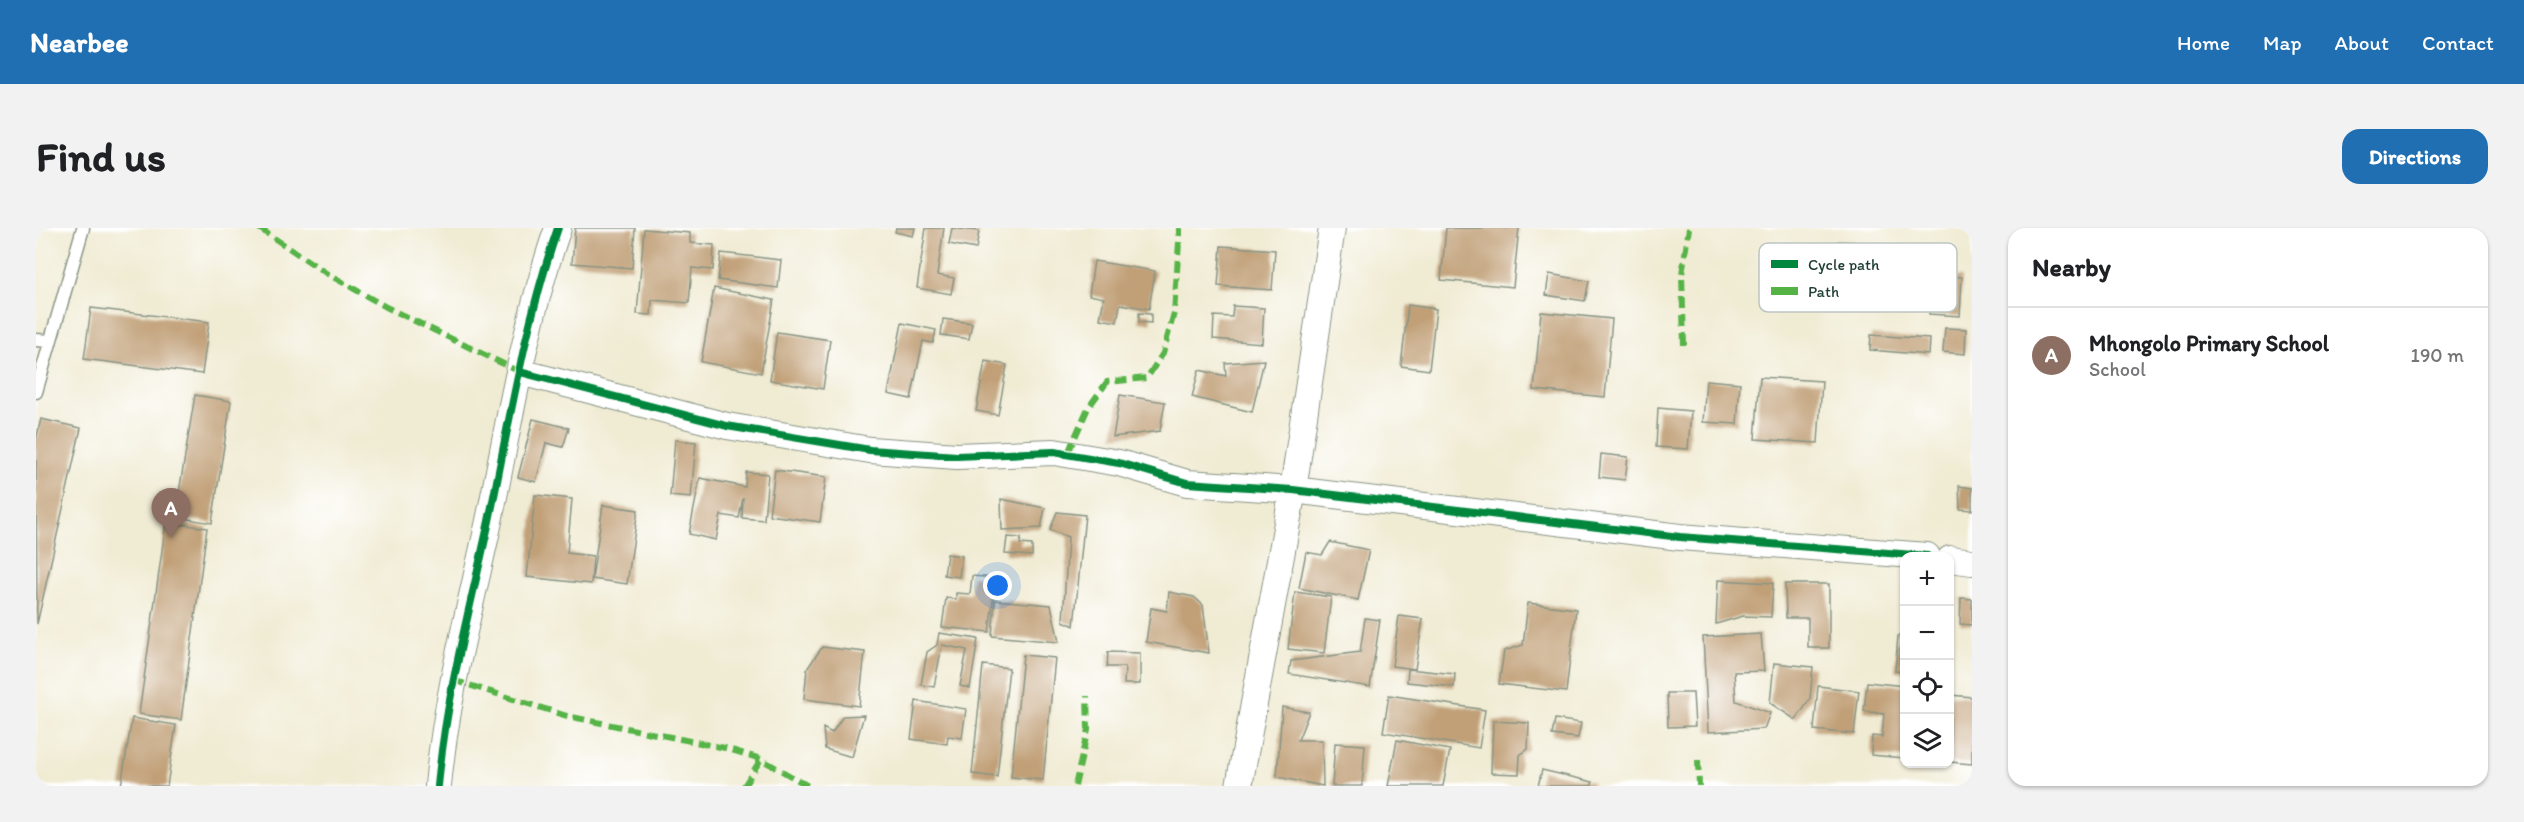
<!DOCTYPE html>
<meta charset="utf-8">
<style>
:root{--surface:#fff;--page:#f2f2f2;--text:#202124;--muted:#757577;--line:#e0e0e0;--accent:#1f6fb2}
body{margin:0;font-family:Itim,sans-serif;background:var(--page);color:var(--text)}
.controls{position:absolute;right:18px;bottom:18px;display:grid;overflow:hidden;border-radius:12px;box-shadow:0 2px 4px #0004}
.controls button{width:54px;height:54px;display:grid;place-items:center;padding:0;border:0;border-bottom:2px solid var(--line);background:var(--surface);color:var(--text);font:30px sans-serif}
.you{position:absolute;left:962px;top:358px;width:21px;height:21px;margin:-15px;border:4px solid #fff;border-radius:50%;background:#1a73e8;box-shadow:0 0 0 9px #1a73e833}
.badge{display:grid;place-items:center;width:39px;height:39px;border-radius:50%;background:var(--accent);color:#fff;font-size:20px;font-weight:700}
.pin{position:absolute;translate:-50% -50px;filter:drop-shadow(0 2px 3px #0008)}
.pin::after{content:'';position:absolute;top:32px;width:21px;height:18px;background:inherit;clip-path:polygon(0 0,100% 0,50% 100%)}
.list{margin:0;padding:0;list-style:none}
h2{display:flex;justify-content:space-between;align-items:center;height:78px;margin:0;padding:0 24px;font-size:26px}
h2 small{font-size:20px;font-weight:400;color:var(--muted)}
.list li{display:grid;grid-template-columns:39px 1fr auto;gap:18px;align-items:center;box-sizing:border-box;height:96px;padding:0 24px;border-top:2px solid var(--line)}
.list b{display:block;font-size:22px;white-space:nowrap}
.list p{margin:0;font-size:20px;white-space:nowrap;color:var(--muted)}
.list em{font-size:20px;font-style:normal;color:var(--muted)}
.icon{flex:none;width:33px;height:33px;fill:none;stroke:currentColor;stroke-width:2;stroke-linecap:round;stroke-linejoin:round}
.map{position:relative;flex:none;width:1936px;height:558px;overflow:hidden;border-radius:18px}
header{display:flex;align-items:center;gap:36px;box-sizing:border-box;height:84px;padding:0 30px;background:var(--accent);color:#fff}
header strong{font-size:28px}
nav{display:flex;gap:33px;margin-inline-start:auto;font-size:21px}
.intro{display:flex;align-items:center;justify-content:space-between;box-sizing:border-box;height:144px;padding:0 36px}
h1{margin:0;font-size:42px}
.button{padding:15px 27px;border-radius:18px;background:var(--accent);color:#fff;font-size:21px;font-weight:700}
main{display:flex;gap:36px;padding:0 36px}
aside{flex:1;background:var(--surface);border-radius:18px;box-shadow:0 2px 4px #0004}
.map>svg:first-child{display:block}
.building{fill:#c1a078}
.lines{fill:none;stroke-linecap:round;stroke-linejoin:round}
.lane-casing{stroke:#889484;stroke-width:15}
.street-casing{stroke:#889484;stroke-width:28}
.lane{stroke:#fff;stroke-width:12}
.street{stroke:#fff;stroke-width:26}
.quiet{stroke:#55b346;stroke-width:6;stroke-dasharray:12 6;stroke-linecap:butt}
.cycleway-casing{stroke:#fff;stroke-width:11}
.cycleway{stroke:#00873e;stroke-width:8}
.key{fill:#fff;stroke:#bcc5c2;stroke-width:1.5}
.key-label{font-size:16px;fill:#1f3d34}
</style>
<header>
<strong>Nearbee</strong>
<nav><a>Home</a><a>Map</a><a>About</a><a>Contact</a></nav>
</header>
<div class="intro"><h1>Find us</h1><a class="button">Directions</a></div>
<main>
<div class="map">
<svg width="1936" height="558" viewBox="0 0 1936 558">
<rect width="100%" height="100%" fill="#fff"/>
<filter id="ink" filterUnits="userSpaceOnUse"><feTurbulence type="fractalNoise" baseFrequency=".0167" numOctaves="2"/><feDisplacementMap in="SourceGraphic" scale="12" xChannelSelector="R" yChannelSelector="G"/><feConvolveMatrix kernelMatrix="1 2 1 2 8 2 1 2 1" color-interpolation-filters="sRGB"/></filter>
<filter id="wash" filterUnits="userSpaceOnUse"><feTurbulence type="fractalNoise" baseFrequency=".008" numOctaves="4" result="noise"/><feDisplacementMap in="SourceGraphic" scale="24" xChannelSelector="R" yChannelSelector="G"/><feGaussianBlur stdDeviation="1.35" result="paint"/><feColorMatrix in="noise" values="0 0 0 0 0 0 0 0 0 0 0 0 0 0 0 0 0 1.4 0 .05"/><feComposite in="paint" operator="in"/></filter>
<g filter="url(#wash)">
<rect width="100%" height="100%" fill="#f0ebd3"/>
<g id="blocks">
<path class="building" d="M539 0H599L596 40 536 35Z
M860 0H879L877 8 859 4Z
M890 0H908L901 47 918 50 915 66 881 60Z
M916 0 943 3 940 21 913 16Z
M1410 0H1483L1477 59 1405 52Z
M608 1 654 5V15L678 17 677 42 656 40 653 75 616 72 615 87 601 86Z
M1802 13 1817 14 1816 30 1801 29Z
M1185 18 1239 22 1236 62 1182 58Z
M685 25 745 32 742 60 682 52Z
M1058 33 1119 43 1113 81 1084 76 1081 94 1064 91 1068 70 1053 67Z
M1513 46 1553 53 1549 73 1510 67Z
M1896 47 1926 49 1924 88 1893 86Z
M678 60 738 72 725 145 665 134Z
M1372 77 1400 81 1393 142 1365 138Z
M1197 78 1228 80 1226 115 1177 111 1178 88 1196 89Z
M55 80 173 94 166 146 48 131Z
M1505 84 1576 91 1569 169 1498 162Z
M1103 85 1115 86V95L1103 94Z
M907 91 936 95 933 111 905 107Z
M866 95 900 102 897 115 887 113 875 171 852 166Z
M1909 100 1930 101 1929 126 1907 124Z
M741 104 794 112 787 161 734 152Z
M1835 107 1894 111 1893 127 1834 122Z
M1228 132 1216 184 1156 169 1163 142 1190 148 1189 135Z
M949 133 971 137 962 187 940 183Z
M1724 149 1786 153 1782 215 1719 211Z
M1670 152 1704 155 1701 196 1667 194Z
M159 167 195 173 176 295 139 289Z
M1084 167 1129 174 1124 203 1077 209Z
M1622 180 1655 183 1652 221 1620 219Z
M5 191 45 200 1 396 0 212Z
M497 191 533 200 527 219 510 215 500 254 482 249Z
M639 212 660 214 655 270 634 268Z
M1565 226 1592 229 1589 252 1563 249Z
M739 242 790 249 784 294 733 287Z
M710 244 732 246 728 292 706 290 707 270 703 290 685 287 680 312 653 306 664 250 709 259Z
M1923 258 1936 260V282L1924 281Z
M499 267 536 271 531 325 557 328 555 356 491 349Z
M965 271 1009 280 1005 300 966 302Z
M567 277 602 282 591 356 556 351Z
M1021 284 1049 287 1038 398 1027 393 1032 309 1014 302Z
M130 294 171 300 145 492 103 486Z
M971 309 985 310 984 316 996 317V328L969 326Z
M1294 314 1333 322 1322 372 1263 360 1270 324 1286 327Z
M911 326 926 328 923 349 908 347Z
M936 348 960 350 953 404 906 399 910 370 920 371V365L934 366Z
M1682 352 1737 355 1735 389 1707 388 1680 396Z
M1749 356H1793V420H1772V390H1750Z
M1133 364 1158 369 1167 377 1173 425 1110 414 1115 380 1131 383Z
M1259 364 1295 369 1288 425 1252 421Z
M1925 370 1936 371V397L1924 396Z
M959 372 1015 377 1023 414 956 408Z
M1492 375 1540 381 1530 464 1463 456 1468 423 1487 417Z
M1363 388 1387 391 1379 441 1356 438Z
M1329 390 1344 392 1334 459 1253 446 1255 433 1324 424Z
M903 405 942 411 934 460 924 458 931 422 906 417 898 459 885 457 891 424 901 417Z
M1725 406 1728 443 1698 444 1700 473 1734 485 1728 501 1672 504 1667 409Z
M1862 408H1868V444L1859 443Z
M786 419 829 424 823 478 768 471 771 441Z
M1072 424 1104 425V456H1088L1089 439H1071Z
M987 427 1019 430 1007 552 975 549Z
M1738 435 1777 439 1774 471 1760 492 1734 475Z
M947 437 973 440 961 549 936 546Z
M1372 441 1419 446 1418 459 1371 454Z
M1831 454 1868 458V530L1835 527 1836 508 1846 509 1848 486 1828 483Z
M1782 458 1823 463 1818 506 1778 502Z
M1631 465H1657L1659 498 1632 499Z
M1353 467 1449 482 1443 520 1347 504Z
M1914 467 1936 469V536L1914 534Z
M880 473 930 481 926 510 912 508 911 516 875 511Z
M1246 479 1273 484 1262 512H1286L1287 558 1241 549Z
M828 487 816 529 789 521 787 500 796 505 807 488Z
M96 490 140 497 131 558H85Z
M1519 491 1545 495 1542 510 1516 507Z
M1457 493 1493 495 1492 521 1484 527 1483 546 1455 545Z
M1361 512 1414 522 1407 558H1352Z
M1299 515 1329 517 1326 558H1296Z
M1506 542 1557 554 1555 558H1502Z"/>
</g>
</g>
<g filter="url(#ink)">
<use href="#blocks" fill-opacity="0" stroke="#889484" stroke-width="1.5"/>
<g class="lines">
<defs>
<path id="lane" d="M0 112 14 113
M0 164 47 0"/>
<path id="street" d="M484 144 691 198 834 222 921 228 1018 224 1083 235 1151 255 1257 262 1644 309 1891 328
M1914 331 1936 334
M402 558C410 468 434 381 453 293 473 196 489 94 522 0
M1203 558 1257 262 1296 0"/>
</defs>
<use href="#lane" class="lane-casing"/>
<use href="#street" class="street-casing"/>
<use href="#lane" class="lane"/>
<use href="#street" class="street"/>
<path class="quiet" d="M223 0 290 45 350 79 484 144
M1648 117 1646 46 1653 0
M1032 225 1052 180 1071 154 1111 150 1127 125 1138 85 1144 0
M417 452 531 488 689 520 725 531 772 558
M1662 532 1663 558
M708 558 725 531
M1039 558 1052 501 1051 468"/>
<defs>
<path id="cycleway" d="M484 144 691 198 834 222 921 228 1018 224 1083 235 1151 255 1257 262 1644 309 1891 328
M402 558C410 468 434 381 453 293 473 196 489 94 522 0"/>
</defs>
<use href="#cycleway" class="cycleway-casing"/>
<use href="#cycleway" class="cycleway"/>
</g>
</g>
<rect x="1723" y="15" width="198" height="69" rx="9" class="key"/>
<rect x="1735" y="32" width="27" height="8" fill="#00873e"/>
<rect x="1735" y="59" width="27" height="8" fill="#55b346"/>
<g class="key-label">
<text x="1772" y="42">Cycle path</text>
<text x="1772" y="69">Path</text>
</g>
</svg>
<div class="controls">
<button>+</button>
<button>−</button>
<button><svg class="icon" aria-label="locate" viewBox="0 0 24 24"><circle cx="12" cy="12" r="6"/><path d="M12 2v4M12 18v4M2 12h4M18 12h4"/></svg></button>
<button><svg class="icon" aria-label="layers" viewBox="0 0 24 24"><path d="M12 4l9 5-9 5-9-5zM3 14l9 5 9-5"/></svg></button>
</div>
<div class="you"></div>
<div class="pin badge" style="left:135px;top:310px;background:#8d6e63">A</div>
</div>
<aside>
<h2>Nearby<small></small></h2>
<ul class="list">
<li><span class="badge" style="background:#8d6e63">A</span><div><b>Mhongolo Primary School</b><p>School</p></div><em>190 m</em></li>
</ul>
</aside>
</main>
